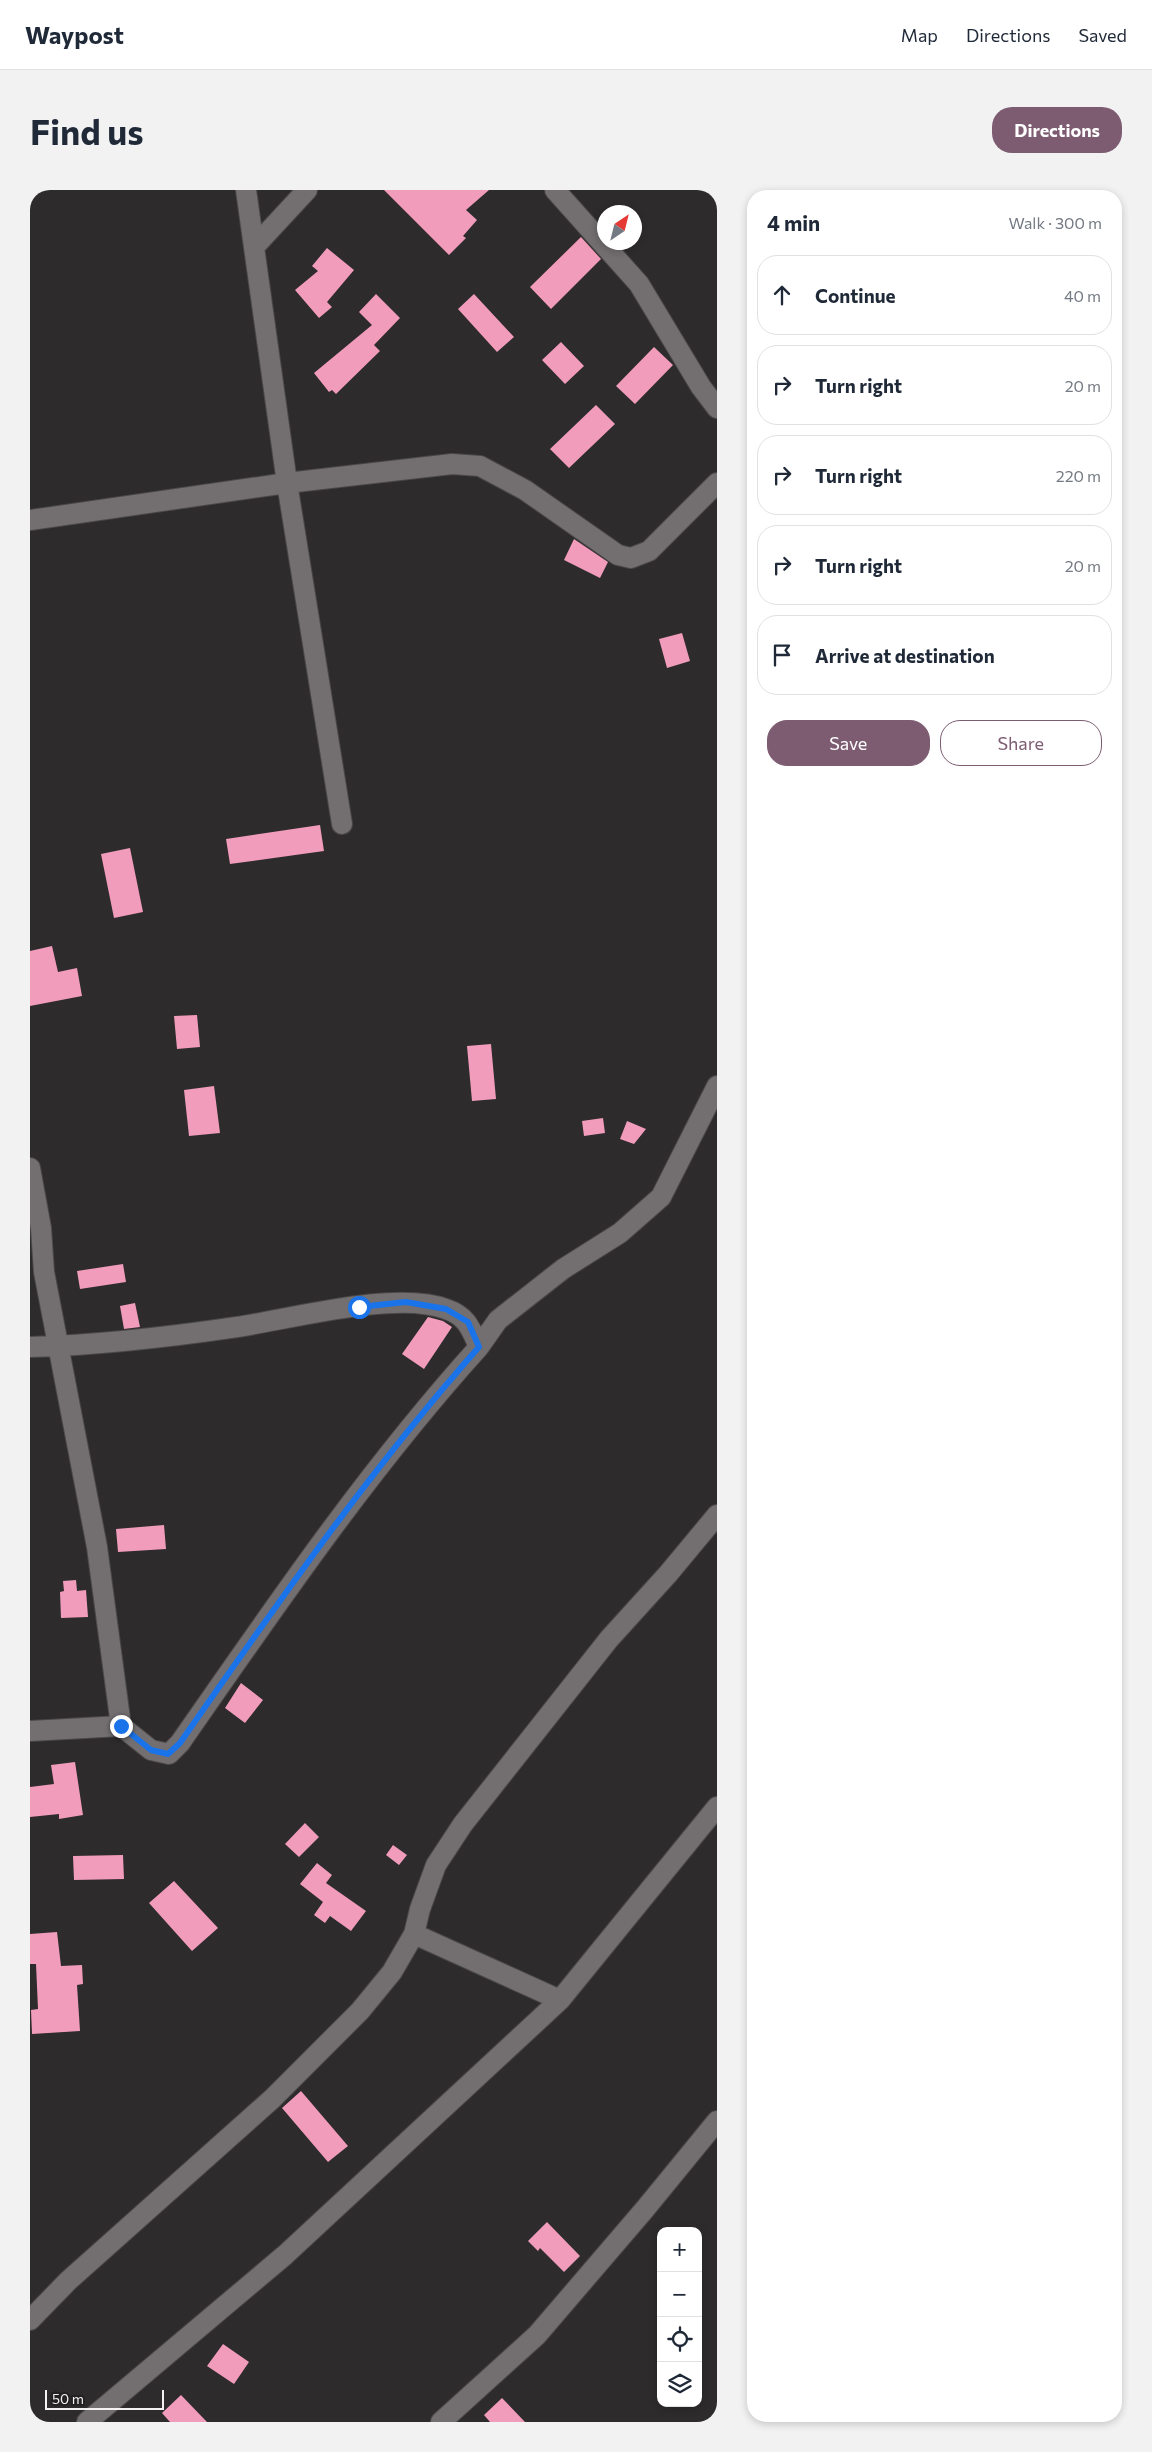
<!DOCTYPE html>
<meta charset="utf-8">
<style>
:root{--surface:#fff;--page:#f2f2f3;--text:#1f2937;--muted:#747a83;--line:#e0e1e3;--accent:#7d5c71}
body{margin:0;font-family:Commissioner,sans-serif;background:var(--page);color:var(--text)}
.controls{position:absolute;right:15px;bottom:15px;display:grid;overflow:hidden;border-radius:10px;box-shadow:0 2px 8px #0003}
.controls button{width:45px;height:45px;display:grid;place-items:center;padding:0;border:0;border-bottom:1px solid var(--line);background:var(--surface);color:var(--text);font:25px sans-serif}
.compass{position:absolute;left:567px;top:15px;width:45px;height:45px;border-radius:50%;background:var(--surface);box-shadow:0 2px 8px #0003;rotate:35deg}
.scale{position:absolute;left:15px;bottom:12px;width:119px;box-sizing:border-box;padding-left:5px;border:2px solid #f3f1f2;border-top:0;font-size:14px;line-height:18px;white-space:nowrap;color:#f3f1f2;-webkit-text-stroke:4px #242122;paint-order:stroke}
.stop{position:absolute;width:15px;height:15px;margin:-11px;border:4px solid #1a73e8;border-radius:50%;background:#fff}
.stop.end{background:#1a73e8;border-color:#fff;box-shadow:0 1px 5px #0008}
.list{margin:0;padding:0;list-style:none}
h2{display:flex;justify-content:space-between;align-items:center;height:65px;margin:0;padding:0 20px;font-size:21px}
h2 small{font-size:16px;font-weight:400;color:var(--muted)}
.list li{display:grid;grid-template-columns:32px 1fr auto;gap:15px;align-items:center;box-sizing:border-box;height:80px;margin:0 10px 10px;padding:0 10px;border:1px solid var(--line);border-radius:20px}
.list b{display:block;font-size:19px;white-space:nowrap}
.list em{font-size:16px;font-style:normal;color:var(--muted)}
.actions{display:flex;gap:10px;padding:15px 20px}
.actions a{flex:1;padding:11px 0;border:1px solid var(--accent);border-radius:20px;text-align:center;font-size:18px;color:var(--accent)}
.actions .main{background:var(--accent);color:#fff}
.icon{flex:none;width:28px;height:28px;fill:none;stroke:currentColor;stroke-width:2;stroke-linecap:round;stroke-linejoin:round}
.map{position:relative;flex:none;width:687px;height:2232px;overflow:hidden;border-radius:20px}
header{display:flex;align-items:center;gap:30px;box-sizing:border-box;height:70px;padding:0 25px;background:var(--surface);border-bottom:1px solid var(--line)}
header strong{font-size:24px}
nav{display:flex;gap:28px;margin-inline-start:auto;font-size:18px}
.intro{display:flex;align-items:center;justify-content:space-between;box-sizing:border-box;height:120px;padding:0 30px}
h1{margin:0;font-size:35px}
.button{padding:12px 22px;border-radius:20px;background:var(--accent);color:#fff;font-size:18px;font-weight:700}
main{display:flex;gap:30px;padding:0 30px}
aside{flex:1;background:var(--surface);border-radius:20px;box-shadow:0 2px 8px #0003}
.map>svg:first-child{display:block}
.building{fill:#f29cbb}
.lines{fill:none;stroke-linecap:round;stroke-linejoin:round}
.minor-casing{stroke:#4b4849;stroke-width:22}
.minor{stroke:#736f70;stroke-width:20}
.route{stroke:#1a73e8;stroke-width:6}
</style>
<header>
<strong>Waypost</strong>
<nav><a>Map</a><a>Directions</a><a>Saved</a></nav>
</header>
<div class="intro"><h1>Find us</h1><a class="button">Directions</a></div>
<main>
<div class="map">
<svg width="687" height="2232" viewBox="0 0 687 2232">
<rect width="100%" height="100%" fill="#2e2b2c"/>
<path class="building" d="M354 0H459L436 20 447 30 433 46 436 48 419 65Z
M551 47 571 69 521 119 500 97Z
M297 58 324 80 297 112 302 117 289 128 265 100 288 81 282 76Z
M346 104 370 128 344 155 350 161 306 204 302 200 299 202 284 183 342 135 329 122Z
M444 104 484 147 467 162 428 119Z
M531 152 554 176 535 194 512 170Z
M624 157 643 175 605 214 586 196Z
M566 215 585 234 539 278 520 259Z
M544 349 578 372 570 388 534 370Z
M652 443 660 471 637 478 629 449Z
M290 635 294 661 200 674 196 649Z
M100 658 113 722 84 728 71 664Z
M22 756 28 782 47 778 52 806 0 816V761Z
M167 825 170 857 147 859 144 826Z
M461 854 466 909 442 911 437 856Z
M184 896 190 943 159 946 154 900Z
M573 928 575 943 554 946 552 931Z
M597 931 616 939 604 954 590 949Z
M93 1074 96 1092 50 1099 47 1081Z
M105 1113 110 1137 94 1139 90 1116Z
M398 1127 413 1131 422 1137 394 1179 372 1164Z
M134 1335 136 1359 88 1362 86 1339Z
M46 1390 47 1401 56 1400 58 1427 31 1428 30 1402 34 1401 33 1391Z
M211 1493 233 1510 215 1533 195 1518Z
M45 1572 53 1625 29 1629V1624L0 1627V1597L24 1594 21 1575Z
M275 1633 289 1647 269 1667 255 1654Z
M363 1655 377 1665 369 1675 356 1665Z
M93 1665 94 1689 44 1690 43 1666Z
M287 1673 302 1685 296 1693 336 1721 321 1741 300 1726 295 1733 284 1725 293 1712 270 1694Z
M144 1691 188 1738 162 1761 119 1713Z
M27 1742 31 1776 52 1775 53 1794 47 1795 50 1841 2 1844 1 1820 8 1819 6 1774H0V1744Z
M271 1901 318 1956 298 1972 252 1918Z
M517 2032 550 2066 534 2082 510 2058 508 2061 498 2051Z
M193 2154 219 2172 204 2194 177 2176Z
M151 2205 177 2232H140L132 2223Z
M472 2208 495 2232H460L454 2225Z"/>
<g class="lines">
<defs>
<path id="minor" d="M216 0 257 293 312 634
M525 0 609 94 671 197 687 218
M225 56 277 0
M0 330 257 293 422 274 450 276 495 300 588 365 601 368 619 361 687 293
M0 978 11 1038 14 1082 67 1357 91 1536
M0 1157C69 1155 139 1147 207 1137 261 1129 367 1100 416 1119 437 1126 441 1139 449 1157L468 1130 533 1079 590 1043 631 1007 687 896
M0 1541 91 1536 121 1560 139 1564 150 1553C244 1418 338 1280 449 1157
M384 1744 530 1810
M0 2130 38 2091 242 1909 330 1821 362 1782 384 1744 390 1719 406 1675 433 1634 579 1449 638 1384 687 1325
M57 2232 255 2065 530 1810 687 1617
M411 2232 507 2145 615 2019 687 1931"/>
</defs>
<use href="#minor" class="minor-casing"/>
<use href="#minor" class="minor"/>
</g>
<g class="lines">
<path class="route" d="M91 1536 121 1560 138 1564 150 1553C244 1418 339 1281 449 1157L438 1132 416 1119 376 1112 329 1117"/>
</g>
</svg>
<div class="controls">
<button>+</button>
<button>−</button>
<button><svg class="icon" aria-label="locate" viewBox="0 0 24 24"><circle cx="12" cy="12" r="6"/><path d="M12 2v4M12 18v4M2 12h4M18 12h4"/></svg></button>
<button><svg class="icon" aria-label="layers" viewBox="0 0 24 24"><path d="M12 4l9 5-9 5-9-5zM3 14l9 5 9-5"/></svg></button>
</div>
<svg class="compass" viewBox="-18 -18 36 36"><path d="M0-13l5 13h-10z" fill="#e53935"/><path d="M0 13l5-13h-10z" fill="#747a83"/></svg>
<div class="scale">50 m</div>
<div class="stop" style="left:329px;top:1117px"></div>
<div class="stop end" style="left:91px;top:1536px"></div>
</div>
<aside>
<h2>4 min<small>Walk · 300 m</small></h2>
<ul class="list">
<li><svg class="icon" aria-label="ahead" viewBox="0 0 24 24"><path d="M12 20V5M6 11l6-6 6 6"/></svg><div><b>Continue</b></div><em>40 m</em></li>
<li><svg class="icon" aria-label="right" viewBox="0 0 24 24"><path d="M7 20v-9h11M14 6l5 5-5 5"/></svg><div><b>Turn right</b></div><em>20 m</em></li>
<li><svg class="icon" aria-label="right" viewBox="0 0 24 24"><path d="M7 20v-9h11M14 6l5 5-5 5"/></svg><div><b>Turn right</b></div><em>220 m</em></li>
<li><svg class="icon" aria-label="right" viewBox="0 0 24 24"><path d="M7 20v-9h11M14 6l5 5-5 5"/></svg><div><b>Turn right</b></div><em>20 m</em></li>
<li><svg class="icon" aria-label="arrive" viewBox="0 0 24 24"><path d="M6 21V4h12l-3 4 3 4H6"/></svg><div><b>Arrive at destination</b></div></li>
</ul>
<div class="actions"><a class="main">Save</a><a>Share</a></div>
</aside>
</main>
